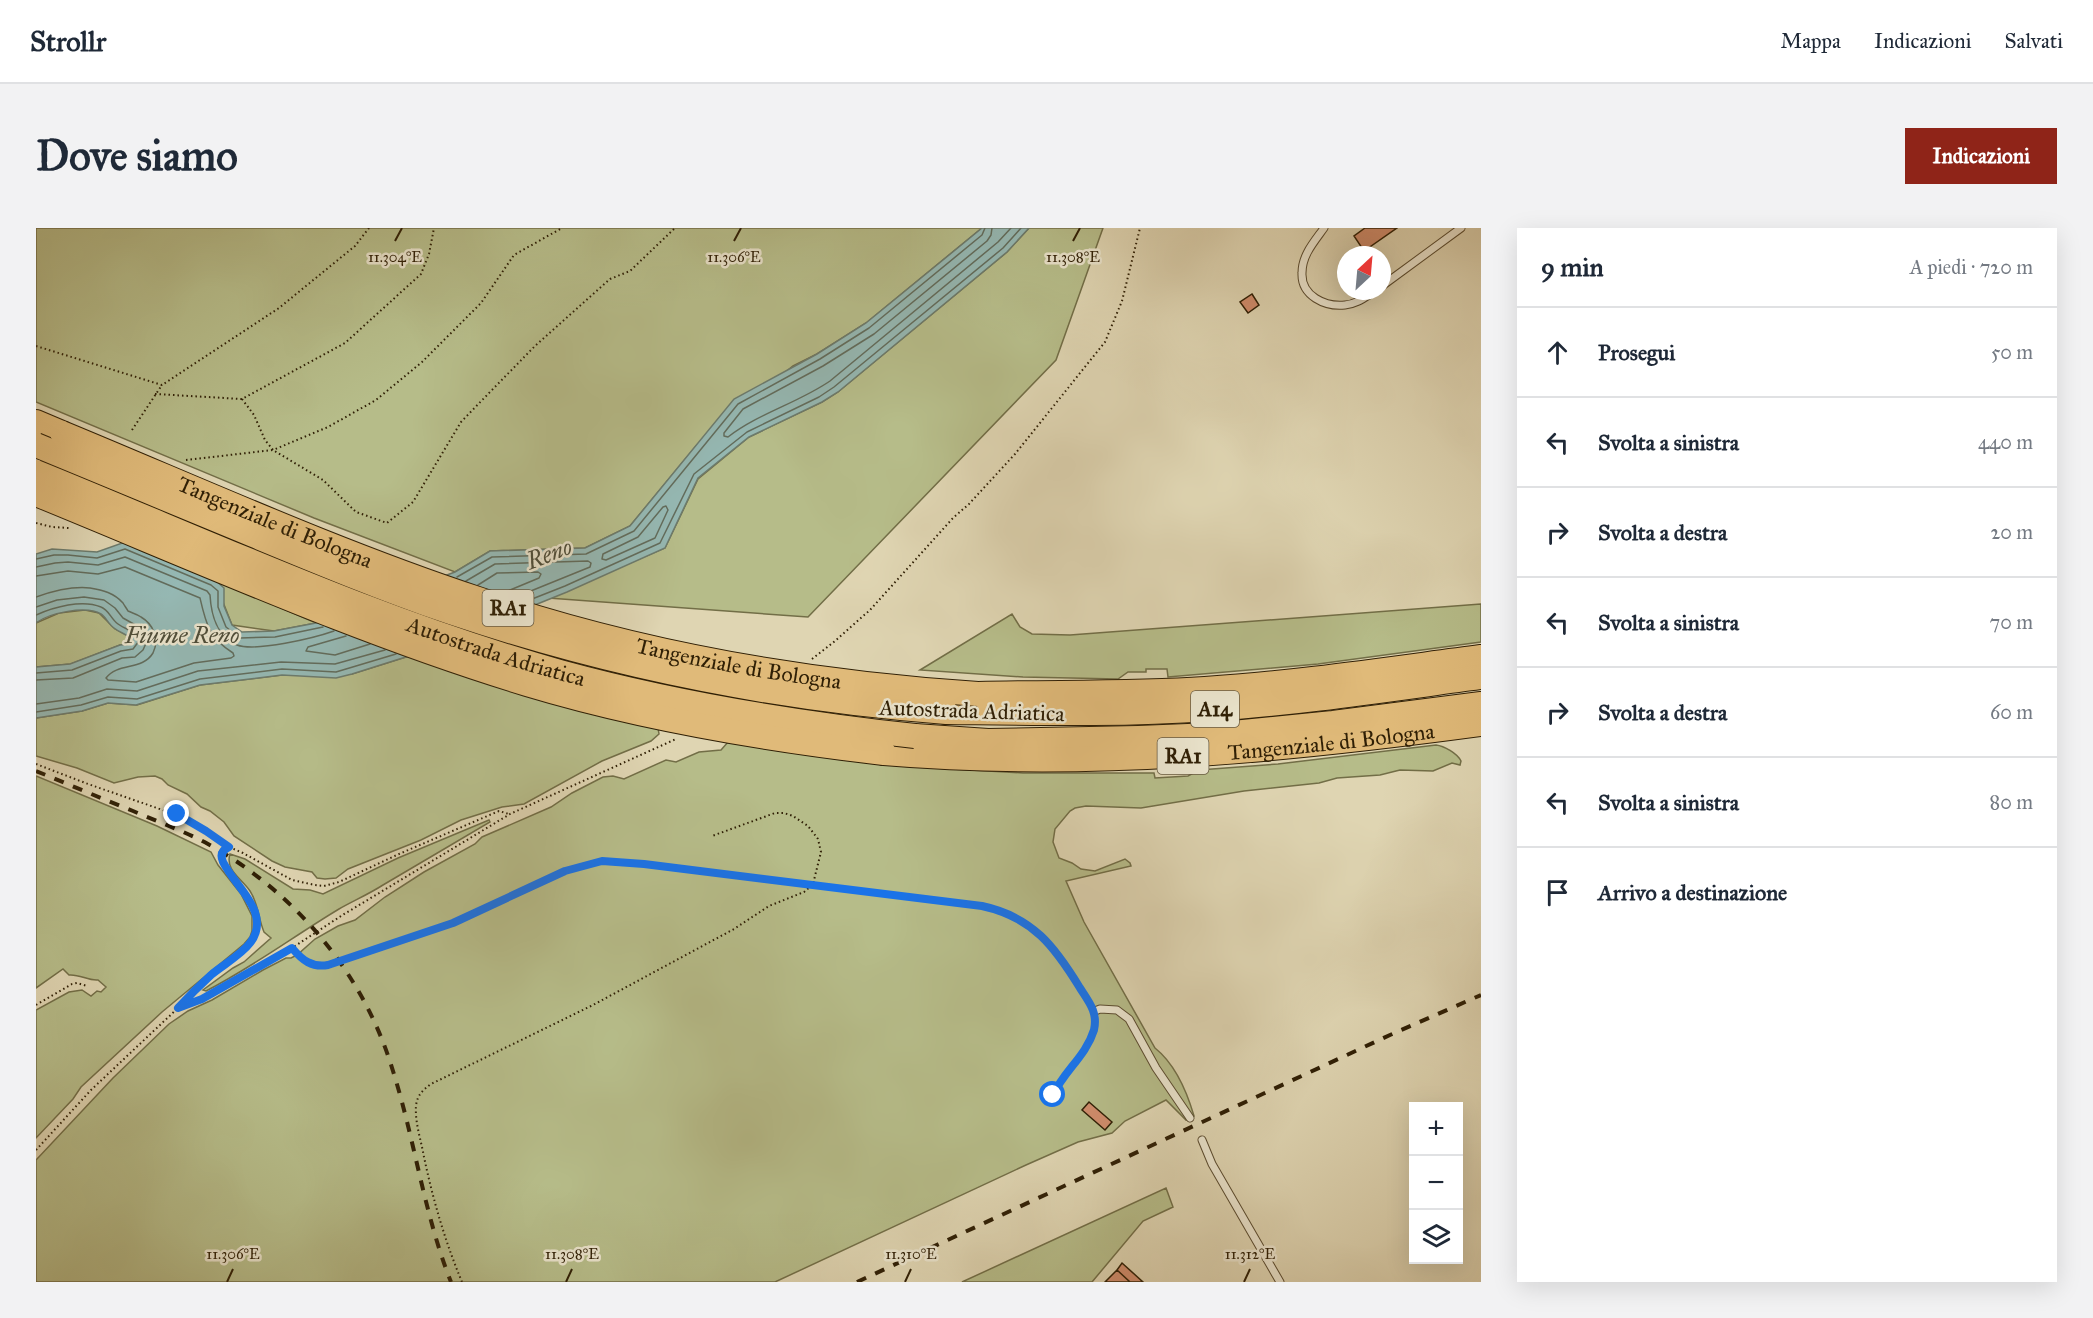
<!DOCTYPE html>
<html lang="it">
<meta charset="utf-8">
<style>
:root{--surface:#fff;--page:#f2f2f3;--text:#1f2937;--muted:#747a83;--line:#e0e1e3;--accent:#8f2418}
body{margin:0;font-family:"IM FELL Great Primer",serif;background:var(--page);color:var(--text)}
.controls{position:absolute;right:18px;bottom:18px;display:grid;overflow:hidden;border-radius:0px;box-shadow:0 6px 24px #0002}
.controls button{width:54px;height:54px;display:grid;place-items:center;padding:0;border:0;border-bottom:2px solid var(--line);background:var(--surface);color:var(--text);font:30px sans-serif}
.compass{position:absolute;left:1301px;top:18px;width:54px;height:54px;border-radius:50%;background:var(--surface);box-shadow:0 6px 24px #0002;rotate:26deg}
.stop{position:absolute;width:18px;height:18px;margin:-14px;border:4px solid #1a73e8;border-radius:50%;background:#fff}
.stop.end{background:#1a73e8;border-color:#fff;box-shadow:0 2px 6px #0008}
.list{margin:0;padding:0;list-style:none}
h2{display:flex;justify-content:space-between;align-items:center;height:78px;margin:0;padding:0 24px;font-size:26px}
h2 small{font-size:20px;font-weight:400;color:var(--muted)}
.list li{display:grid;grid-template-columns:39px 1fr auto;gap:18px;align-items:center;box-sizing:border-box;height:90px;padding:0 24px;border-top:2px solid var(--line)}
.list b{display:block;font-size:22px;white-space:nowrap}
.list em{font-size:20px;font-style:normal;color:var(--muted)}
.icon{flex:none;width:33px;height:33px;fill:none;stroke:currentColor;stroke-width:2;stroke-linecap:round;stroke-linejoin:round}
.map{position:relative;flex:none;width:1445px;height:1054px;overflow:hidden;border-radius:0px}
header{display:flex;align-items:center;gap:36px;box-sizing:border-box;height:84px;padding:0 30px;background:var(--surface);border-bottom:2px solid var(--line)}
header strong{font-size:28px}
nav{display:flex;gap:33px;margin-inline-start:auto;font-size:21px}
.intro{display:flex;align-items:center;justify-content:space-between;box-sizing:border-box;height:144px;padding:0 36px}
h1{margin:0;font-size:42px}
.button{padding:15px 27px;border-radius:0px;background:var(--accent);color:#fff;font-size:21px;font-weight:700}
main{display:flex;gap:36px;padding:0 36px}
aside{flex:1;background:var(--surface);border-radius:0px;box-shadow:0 6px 24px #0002}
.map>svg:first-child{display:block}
.green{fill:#b6bc89;stroke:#726e47;stroke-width:1.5}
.water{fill:#95b8b3;stroke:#6c7b6d;stroke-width:1.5}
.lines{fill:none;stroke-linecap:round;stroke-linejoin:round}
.shore{stroke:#626c5c;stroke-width:1.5}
.building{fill:#d18d6d;stroke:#2f1f05;stroke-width:1.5}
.lane-casing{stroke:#5b4c30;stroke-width:9}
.highway-casing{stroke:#2f1f05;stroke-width:26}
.path{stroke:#2f1f05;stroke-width:2;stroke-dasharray:1.5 3;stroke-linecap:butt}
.lane{stroke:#eae4cd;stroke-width:7}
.highway{stroke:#e0ba79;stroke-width:24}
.rail{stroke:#2f1f05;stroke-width:4;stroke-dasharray:10 10;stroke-linecap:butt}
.highway-bridge-casing{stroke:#2f1f05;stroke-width:26;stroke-linecap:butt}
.highway-bridge{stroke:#e0ba79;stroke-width:24}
.route{stroke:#1a73e8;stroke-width:8}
.ticks{fill:none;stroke:#2f1f05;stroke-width:2}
.labels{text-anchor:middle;stroke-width:5;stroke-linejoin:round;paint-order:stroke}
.shield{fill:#eae4cd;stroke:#675a41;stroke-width:1.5}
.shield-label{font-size:21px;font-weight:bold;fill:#2f1f05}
.street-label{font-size:22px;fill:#2f1f05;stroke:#eae4cd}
.water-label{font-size:24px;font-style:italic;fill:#4e4d39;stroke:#eae4cd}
.ticks-label{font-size:15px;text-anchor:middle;fill:#2f1f05;stroke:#eae4cd;stroke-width:5;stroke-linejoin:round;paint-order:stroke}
</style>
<header>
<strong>Strollr</strong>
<nav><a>Mappa</a><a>Indicazioni</a><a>Salvati</a></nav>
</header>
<div class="intro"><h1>Dove siamo</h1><a class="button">Indicazioni</a></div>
<main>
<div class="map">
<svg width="1445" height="1054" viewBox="0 0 1445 1054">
<rect width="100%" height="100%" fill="#dfd5b2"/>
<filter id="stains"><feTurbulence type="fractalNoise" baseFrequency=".00333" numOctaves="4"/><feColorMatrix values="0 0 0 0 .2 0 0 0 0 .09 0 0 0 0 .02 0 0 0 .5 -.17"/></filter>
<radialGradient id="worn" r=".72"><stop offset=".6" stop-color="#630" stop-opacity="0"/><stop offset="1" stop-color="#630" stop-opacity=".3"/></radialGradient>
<path class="green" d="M0 0H946L830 95 781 126 757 138 660 218 594 298 549 320 454 323 419 344 278 290 0 174Z
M993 0H1067L1020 132 772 389 512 370 629 320 662 251 713 209 786 174 802 164 971 24Z
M178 351 280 395 238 403 196 397Z
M1445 376V414L1282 436 1132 449 1131 441H1110V444H1092L1082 451 987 449 884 442 976 386 984 399 996 406 1034 407Z
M49 382 63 385 79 401 93 408 98 413 95 416 84 417 35 436 0 439V395L23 385Z
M373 428 622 500 623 506 615 513 566 533 488 576 466 579 425 592 385 612 312 641 300 650 289 651 281 650 276 644 249 639 236 633 198 608 188 594 174 583 165 579 151 566 132 557 126 551 119 548 102 549 78 555 41 540 0 528V490L46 483 72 475 101 477 164 457 246 447 316 446Z
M692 514 864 538 987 545H1118L1119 550 1152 548 1163 542 1242 536 1400 517C1408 518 1421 525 1425 533L1424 537 1416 535 1397 543 1364 542 1344 547 1301 550 1283 555 1208 563 1105 580 1050 578 1039 580 1034 583 1019 601 1017 614 1023 630 1036 635 1045 641 1059 643 1089 631 1094 635 1095 638 1030 653 1048 694 1119 820C1139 836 1151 864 1158 888L1150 892 1130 872 1089 893 1076 905 1042 914 990 937 739 1054H0V932L77 850 133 796 152 783 176 772 227 742 250 730H255L261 727 279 711 302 698 319 692 349 669 388 644 439 616 446 609 515 579 536 565 567 549 577 548 588 551 630 532 640 534 663 524 685 522Z
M0 548 121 598 175 624 182 637 205 666 216 688V703L214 709 208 716 126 784 45 859 37 871 0 910V782L33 764 46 762 55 768 61 763 65 764 70 759 62 752C52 753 44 746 33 747L27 741 0 760Z
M453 592 454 594C418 615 383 636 347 657 333 666 317 673 303 681 258 708 217 739 170 763L167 762 197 740 208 734 235 710 228 704C222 690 223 677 214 663 205 650 189 642 194 626L209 631 257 661 274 662 287 666 362 630Z
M1130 960 1137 979 1107 993 1056 1054H926Z"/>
<path class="water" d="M946 0H993L971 24 802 164 786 174 713 209 662 250 629 320 531 364 373 428 316 446 300 450 246 447 164 457 100 477 72 475 46 483 0 490V439L34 436 84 417 95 416 97 413C92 406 84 405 78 400 72 396 70 389 65 386 50 377 13 385 0 395V326L16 321 61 324 89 314 178 351 188 360V378L196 397 206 404 238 403 280 395 419 344 454 323 549 320 594 298 698 171 781 126 830 95Z"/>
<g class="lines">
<path class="shore" d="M956 0 955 7 951 13 838 106 787 138 707 181 688 205V208L692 209C723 185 762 175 794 153L962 14 975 0
M630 278 632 282 619 310 570 332 566 331 567 326 602 309 627 279Z
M0 331 18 327H32L61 330 89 321 175 357 182 363V379L190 399 204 410 239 409 287 399
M0 339 19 335 32 334 62 337 89 329 171 363 174 367C175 386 181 409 201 417 220 424 278 410 298 403
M0 348 32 343 62 346 89 339 164 370C170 396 173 410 197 425L198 428 195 430 158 435 100 454 72 452 70 450C82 434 106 443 117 425 124 411 117 396 105 389 101 386 96 385 92 383 91 381 88 377 87 375 78 365 67 362 54 360 36 358 17 363 0 369
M421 349 456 329 550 326 598 303 702 176 784 131 833 100 946 7 949 0
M430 353 459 336 552 333 555 335 554 339 480 369
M442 357 461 345 502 344 505 346 503 350 467 365
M491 373 529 358 624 315 658 246 711 204 783 169 798 159 967 20 985 0
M0 379 21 372 48 369 68 372 79 380 87 390 103 399 109 406 111 413 107 422 99 429 86 430 37 450 0 452
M0 387C18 379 46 371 65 379 73 382 75 391 82 396 90 402 99 402 103 413L97 421 85 423 36 442 0 445
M310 408 272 419 270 423 299 427 334 416
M0 476 43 470 71 461 101 463 162 443 245 434 299 436 349 422
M0 484 45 477 72 469 101 471 164 451 246 441 300 444 360 426"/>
</g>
<path class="building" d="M1329 0H1361L1328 23 1318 8Z
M1216 66 1223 77 1212 85 1204 74Z
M1053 874 1076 894 1069 902 1046 882Z
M1086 1035 1107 1054H1094L1081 1042Z
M1081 1042 1094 1054H1069Z"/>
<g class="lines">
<defs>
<path id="lane" d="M1288 0C1278 14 1266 27 1266 45 1265 68 1289 79 1309 77 1321 76 1329 69 1339 63
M1346 58 1425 0
M1059 783 1064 781 1081 782 1093 791 1120 840 1154 890
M1166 912 1176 936 1244 1054"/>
<g id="highway">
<path d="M0 194 26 205"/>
<path d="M942 466C1018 464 1094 466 1169 461 1262 455 1353 441 1445 429"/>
<path d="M910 484C998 485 1086 487 1174 481 1265 475 1355 461 1445 449"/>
<path d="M879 508 952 513 1102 510 1177 507 1297 495 1445 476"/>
<path id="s1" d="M848 525C1050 542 1244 523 1445 496"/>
</g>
</defs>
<use href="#lane" class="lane-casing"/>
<use href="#highway" class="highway-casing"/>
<path class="path" d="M0 118 126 157 243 80 319 18 333 0
M119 166 206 171 309 115 385 46 393 26 398 0
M206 171 218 187 229 212 237 222 292 199 340 172 386 134 445 75 478 27 526 0
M96 202 126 157
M150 232 237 222 287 252 320 284 351 295 377 274 425 194 453 165 499 118 574 51 594 43 639 0
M0 295 16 299 33 300
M776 431 799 413 834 382 917 290 933 276 979 226 1069 114 1086 73 1104 0
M0 536 52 556 141 587 170 603 193 619 207 625 256 652 279 657 288 658 303 654 363 626 463 583 473 586
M256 720C266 732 276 740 292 737L417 695 529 643 566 633 608 636 960 681C1010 700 1027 732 1053 775
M0 777 36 756 41 755 51 758
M144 778C155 767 165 756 177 746 192 734 223 720 221 697 219 667 186 647 185 629 185 623 188 621 193 619
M1017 867C1032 837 1055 827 1059 791
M0 922 55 862 142 780 166 771 256 720 305 688 474 586 640 511
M426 1054C408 1011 395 965 386 919 383 906 379 891 380 878 381 867 387 862 395 856L557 777 698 701 733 678 768 664 777 656 785 624 782 611 772 598 757 588 748 585H739L676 608"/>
<use href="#lane" class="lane"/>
<use href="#highway" class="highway"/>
<path class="rail" d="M0 543C32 556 64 570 97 583 122 594 148 603 172 616 260 665 328 746 357 843 379 913 388 986 415 1054
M821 1054 1354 807 1445 767"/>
<defs>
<g id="highway-bridge">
<path id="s2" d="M26 205C164 262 300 324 442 371 604 426 772 455 942 466"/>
<path d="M0 217C72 247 145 277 217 307 282 334 347 361 414 384 577 439 738 471 910 484"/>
<path id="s3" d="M0 244C173 314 344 394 524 444 641 476 759 495 879 508"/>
<path d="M0 266C162 332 323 405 491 456 607 491 727 511 848 525"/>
</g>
</defs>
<use href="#highway-bridge" class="highway-bridge-casing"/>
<use href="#highway-bridge" class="highway-bridge"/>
</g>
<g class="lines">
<path class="route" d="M141 586 170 603 193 619C186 622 184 627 187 634 196 652 212 665 219 684 230 716 195 730 175 747 164 757 153 768 142 780L166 771 256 720C266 732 276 740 292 737L417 695 529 643 566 633 608 636 946 678C997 689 1019 719 1044 760 1053 774 1062 784 1058 802 1050 828 1028 843 1017 867"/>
</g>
<path class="ticks" d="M359 13 366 0M698 13 705 0M1037 13 1044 0M191 1054 197 1041M530 1054 536 1041M869 1054 875 1041M1208 1054 1214 1041"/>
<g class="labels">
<g class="shield">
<rect x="446.5" y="362" width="51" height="36" rx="4.5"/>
<rect x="1155" y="463" width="48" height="36" rx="4.5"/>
<rect x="1121.5" y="510" width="51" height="36" rx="4.5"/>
</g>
<g class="shield-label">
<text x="472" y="387">RA1</text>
<text x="1179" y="488">A14</text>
<text x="1147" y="535">RA1</text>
</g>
<g class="street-label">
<text dy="8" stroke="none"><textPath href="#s2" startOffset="231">Tangenziale di Bologna</textPath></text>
<text dy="8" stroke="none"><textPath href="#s3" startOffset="494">Autostrada Adriatica</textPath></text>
<text dy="8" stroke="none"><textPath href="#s2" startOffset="717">Tangenziale di Bologna</textPath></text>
<text transform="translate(936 482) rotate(2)" y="8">Autostrada Adriatica</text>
<text dy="8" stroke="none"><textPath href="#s1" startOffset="448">Tangenziale di Bologna</textPath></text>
</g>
<g class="water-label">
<text transform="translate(513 326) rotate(-21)" y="8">Reno</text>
<text x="146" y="415">Fiume Reno</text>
</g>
</g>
<g class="ticks-label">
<text x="359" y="34">11.304°E</text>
<text x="698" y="34">11.306°E</text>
<text x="1037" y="34">11.308°E</text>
<text x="197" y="1031">11.306°E</text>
<text x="536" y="1031">11.308°E</text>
<text x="875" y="1031">11.310°E</text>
<text x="1214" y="1031">11.312°E</text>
</g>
<rect width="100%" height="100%" filter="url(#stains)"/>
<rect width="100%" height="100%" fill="url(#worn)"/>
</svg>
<div class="controls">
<button>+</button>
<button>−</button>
<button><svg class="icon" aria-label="layers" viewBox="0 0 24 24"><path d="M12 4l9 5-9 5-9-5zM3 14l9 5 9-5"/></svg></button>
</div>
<svg class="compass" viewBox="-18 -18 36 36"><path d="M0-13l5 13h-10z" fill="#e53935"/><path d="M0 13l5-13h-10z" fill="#747a83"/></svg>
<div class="stop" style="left:1017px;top:867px"></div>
<div class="stop end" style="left:141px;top:586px"></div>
</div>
<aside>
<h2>9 min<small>A piedi · 720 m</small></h2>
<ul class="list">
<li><svg class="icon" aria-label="ahead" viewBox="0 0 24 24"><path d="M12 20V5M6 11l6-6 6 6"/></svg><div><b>Prosegui</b></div><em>50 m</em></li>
<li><svg class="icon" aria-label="left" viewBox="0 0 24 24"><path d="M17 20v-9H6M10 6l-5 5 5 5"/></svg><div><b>Svolta a sinistra</b></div><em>440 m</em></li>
<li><svg class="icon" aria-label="right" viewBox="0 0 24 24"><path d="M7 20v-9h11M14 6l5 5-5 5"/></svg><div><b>Svolta a destra</b></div><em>20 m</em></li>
<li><svg class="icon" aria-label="left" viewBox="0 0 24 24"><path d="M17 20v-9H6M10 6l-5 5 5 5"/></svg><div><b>Svolta a sinistra</b></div><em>70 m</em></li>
<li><svg class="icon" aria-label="right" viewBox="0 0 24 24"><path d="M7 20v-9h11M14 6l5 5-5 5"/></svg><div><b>Svolta a destra</b></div><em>60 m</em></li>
<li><svg class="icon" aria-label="left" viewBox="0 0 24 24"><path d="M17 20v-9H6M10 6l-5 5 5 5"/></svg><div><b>Svolta a sinistra</b></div><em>80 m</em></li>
<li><svg class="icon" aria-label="arrive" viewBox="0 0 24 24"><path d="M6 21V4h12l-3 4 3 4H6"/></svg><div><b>Arrivo a destinazione</b></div></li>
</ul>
</aside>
</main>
